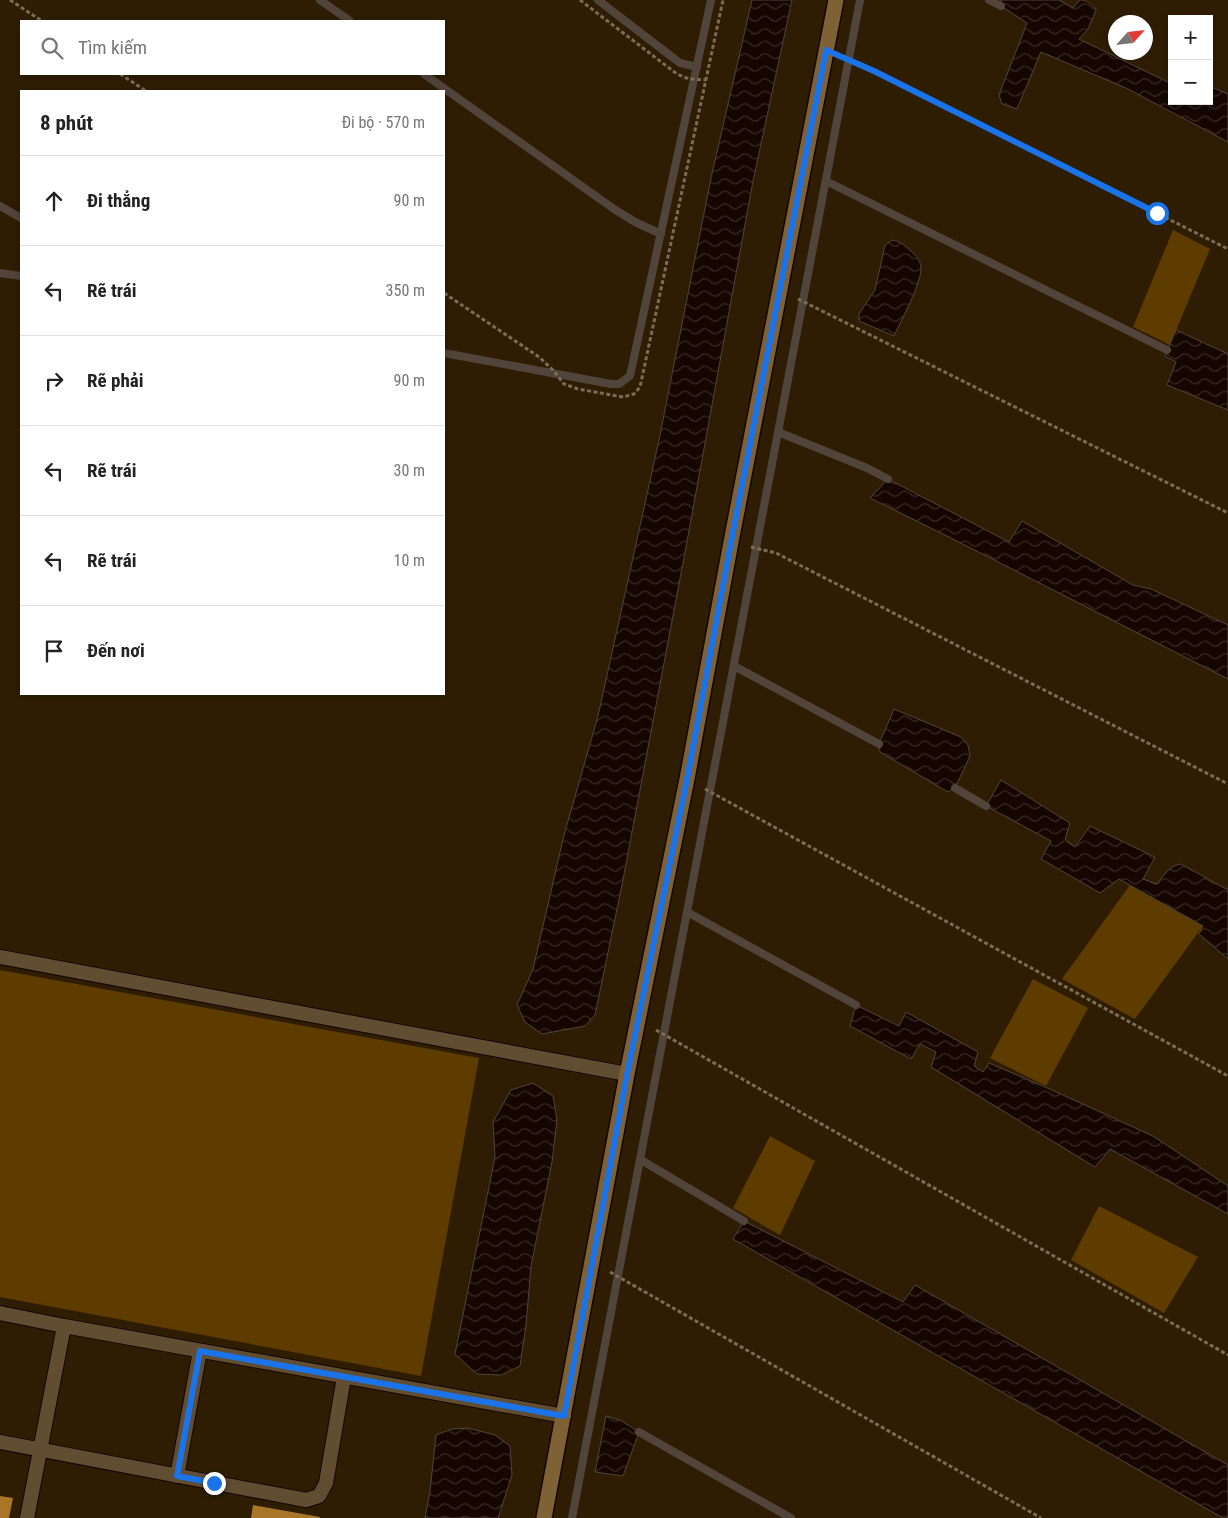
<!DOCTYPE html>
<html lang="vi">
<meta charset="utf-8">
<style>
:root{--surface:#fff;--page:#f6f6f6;--text:#222;--muted:#767676;--line:#e0e0e0}
body{margin:0;font-family:"Roboto Condensed",sans-serif;background:var(--page);color:var(--text)}
.controls{position:absolute;right:15px;top:15px;display:grid;overflow:hidden;border-radius:0px;box-shadow:0 2px 8px #0003}
.controls button{width:45px;height:45px;display:grid;place-items:center;padding:0;border:0;border-bottom:1px solid var(--line);background:var(--surface);color:var(--text);font:25px sans-serif}
.compass{position:absolute;left:1108px;top:15px;width:45px;height:45px;border-radius:50%;background:var(--surface);box-shadow:0 2px 8px #0003;rotate:63deg}
.stop{position:absolute;width:15px;height:15px;margin:-11px;border:4px solid #1a73e8;border-radius:50%;background:#fff}
.stop.end{background:#1a73e8;border-color:#fff;box-shadow:0 1px 5px #0008}
.list{margin:0;padding:0;list-style:none}
h2{display:flex;justify-content:space-between;align-items:center;height:65px;margin:0;padding:0 20px;font-size:21px}
h2 small{font-size:16px;font-weight:400;color:var(--muted)}
.list li{display:grid;grid-template-columns:32px 1fr auto;gap:15px;align-items:center;box-sizing:border-box;height:90px;padding:0 20px;border-top:1px solid var(--line)}
.list b{display:block;font-size:19px;white-space:nowrap}
.list em{font-size:16px;font-style:normal;color:var(--muted)}
.icon{flex:none;width:28px;height:28px;fill:none;stroke:currentColor;stroke-width:2;stroke-linecap:round;stroke-linejoin:round}
.map{position:relative;flex:none;width:1228px;height:1518px;overflow:hidden}
.search{position:absolute;background:var(--surface);box-shadow:0 2px 8px #0003;left:20px;top:20px;width:425px;height:55px;display:flex;align-items:center;gap:12px;box-sizing:border-box;padding:0 18px;border-radius:0px;color:var(--muted);font-size:19px}
.panel{position:absolute;background:var(--surface);box-shadow:0 2px 8px #0003;left:20px;top:90px;width:425px;height:605px;border-radius:0px}
.map>svg:first-child{display:block}
.grass{fill:#5e3c00}
.water{fill:url(#water-waves);stroke:#51443a}
.lines{fill:none;stroke-linecap:round;stroke-linejoin:round}
.stream{stroke:#51443a;stroke-width:8}
.building{fill:#a97627}
.lane-casing{stroke:#150600;stroke-width:16}
.secondary-casing{stroke:#150600;stroke-width:18}
.path{stroke:#7b6c57;stroke-width:3;stroke-dasharray:4 2.5;stroke-linecap:butt}
.lane{stroke:#604d32;stroke-width:14}
.secondary{stroke:#7f6136;stroke-width:15}
.route{stroke:#1a73e8;stroke-width:6}
</style>
<div class="map">
<svg width="1228" height="1518" viewBox="0 0 1228 1518">
<defs>
<pattern id="water-waves" width="16" height="10" patternUnits="userSpaceOnUse" patternTransform="scale(1.25)"><rect width="16" height="10" fill="#150700"/><path d="M0 5q4-4 8 0t8 0" fill="none" stroke="#372a24"/></pattern>
</defs>
<rect width="100%" height="100%" fill="#2e1d03"/>
<path class="grass" d="M1173 230 1210 249 1170 345 1133 327Z
M1130 885 1203 926 1135 1019 1062 979Z
M0 970 479 1058 421 1376 0 1297Z
M1033 979 1088 1008 1046 1086 990 1058Z
M770 1136 815 1161 780 1235 733 1208Z
M1099 1206 1198 1257 1164 1313 1071 1260Z"/>
<path class="water" d="M752 0H792L753 181 686 547 622 885 595 1015 585 1026 542 1034 525 1022 517 1005 533 969 564 835 598 716 659 440 711 178Z
M1001 0H1059L1073 8 1080 0C1087 0 1093 5 1096 10L1088 29 1079 39 1172 84V101H1209V86L1228 94V142L1128 89 1041 52 1017 109 1002 104 999 95 1027 23 1001 6Z
M892 240C900 241 905 246 911 251 916 256 920 260 921 267 922 283 901 320 894 336L859 321V314L875 290 885 245Z
M1176 330 1228 354V410L1167 385 1176 362 1165 356Z
M888 479 1009 542 1022 521 1133 585 1151 589 1228 625V679L949 537 870 498Z
M894 709 961 737 968 745 970 756 955 788 948 792 880 752 879 744Z
M1001 780 1070 823 1065 839 1075 847 1090 826 1155 857 1143 879 1157 884C1163 876 1170 865 1181 864L1228 890V959L1199 934 1203 926 1119 879 1100 893 1041 859 1051 841 986 806Z
M856 1005 899 1026 906 1012 978 1052 974 1066 983 1072 989 1063 1052 1090 1153 1136 1228 1186V1214L1110 1149 1095 1167 931 1067 936 1052 920 1044 911 1059 850 1026Z
M533 1083 553 1096 557 1120 552 1162 531 1266 526 1325 520 1366 501 1375 477 1374 455 1354 495 1157 493 1122 511 1090Z
M744 1221 903 1302 915 1285 1228 1465V1518H1223L733 1239Z
M606 1416 620 1420 639 1432 623 1476 595 1472Z
M468 1428 495 1435 510 1446 512 1475 498 1518H425L430 1491 436 1435 452 1429Z"/>
<g class="lines">
<path class="stream" d="M320 0 350 21
M598 0 680 63 697 67
M989 0 1001 6
M424 74 614 209 635 222 661 234
M826 181 1167 350
M0 206 21 218
M0 273 21 276
M444 353 611 384H619L630 376 711 0
M778 432 867 468 888 479
M734 666 879 744
M955 788 986 806
M687 912 856 1005
M641 1160 744 1221
M639 1432 791 1518
M572 1518 860 0"/>
</g>
<path class="building" d="M0 1496 13 1498 9 1518H0Z
M253 1505 320 1517V1518H251Z"/>
<g class="lines">
<defs>
<path id="lane" d="M0 957 627 1074
M0 1313 64 1326
M0 1442 306 1500 319 1496 326 1483 344 1377
M177 1476 200 1351
M27 1518 64 1326 564 1416"/>
<path id="secondary" d="M544 1518 627 1074 687 779 731 542 836 0"/>
</defs>
<use href="#lane" class="lane-casing"/>
<use href="#secondary" class="secondary-casing"/>
<path class="path" d="M10 0 42 21
M580 0 677 74 689 79 706 80
M845 58 874 71 1228 249
M120 74 146 91
M444 293 539 357 553 370 564 384 578 389 623 397 634 394 640 387 723 0
M798 299 1228 513
M751 547 776 553 1228 784
M705 789 1228 1076
M656 1030 1228 1355
M610 1272 1041 1518"/>
<use href="#lane" class="lane"/>
<use href="#secondary" class="secondary"/>
</g>
<g class="lines">
<path class="route" d="M214 1483 177 1476 200 1351 564 1416 627 1074 687 779 731 542 826 50 874 71 1157 213"/>
</g>
</svg>
<div class="controls">
<button>+</button>
<button>−</button>
</div>
<svg class="compass" viewBox="-18 -18 36 36"><path d="M0-13l5 13h-10z" fill="#e53935"/><path d="M0 13l5-13h-10z" fill="#767676"/></svg>
<div class="stop" style="left:1157px;top:213px"></div>
<div class="stop end" style="left:214px;top:1483px"></div>
<div class="search"><svg class="icon" aria-label="search" viewBox="0 0 24 24"><circle cx="10" cy="10" r="6"/><path d="M15 15l6 6"/></svg>Tìm kiếm</div>
<section class="panel">
<h2>8 phút<small>Đi bộ · 570 m</small></h2>
<ul class="list">
<li><svg class="icon" aria-label="ahead" viewBox="0 0 24 24"><path d="M12 20V5M6 11l6-6 6 6"/></svg><div><b>Đi thẳng</b></div><em>90 m</em></li>
<li><svg class="icon" aria-label="left" viewBox="0 0 24 24"><path d="M17 20v-9H6M10 6l-5 5 5 5"/></svg><div><b>Rẽ trái</b></div><em>350 m</em></li>
<li><svg class="icon" aria-label="right" viewBox="0 0 24 24"><path d="M7 20v-9h11M14 6l5 5-5 5"/></svg><div><b>Rẽ phải</b></div><em>90 m</em></li>
<li><svg class="icon" aria-label="left" viewBox="0 0 24 24"><path d="M17 20v-9H6M10 6l-5 5 5 5"/></svg><div><b>Rẽ trái</b></div><em>30 m</em></li>
<li><svg class="icon" aria-label="left" viewBox="0 0 24 24"><path d="M17 20v-9H6M10 6l-5 5 5 5"/></svg><div><b>Rẽ trái</b></div><em>10 m</em></li>
<li><svg class="icon" aria-label="arrive" viewBox="0 0 24 24"><path d="M6 21V4h12l-3 4 3 4H6"/></svg><div><b>Đến nơi</b></div></li>
</ul>
</section>
</div>
